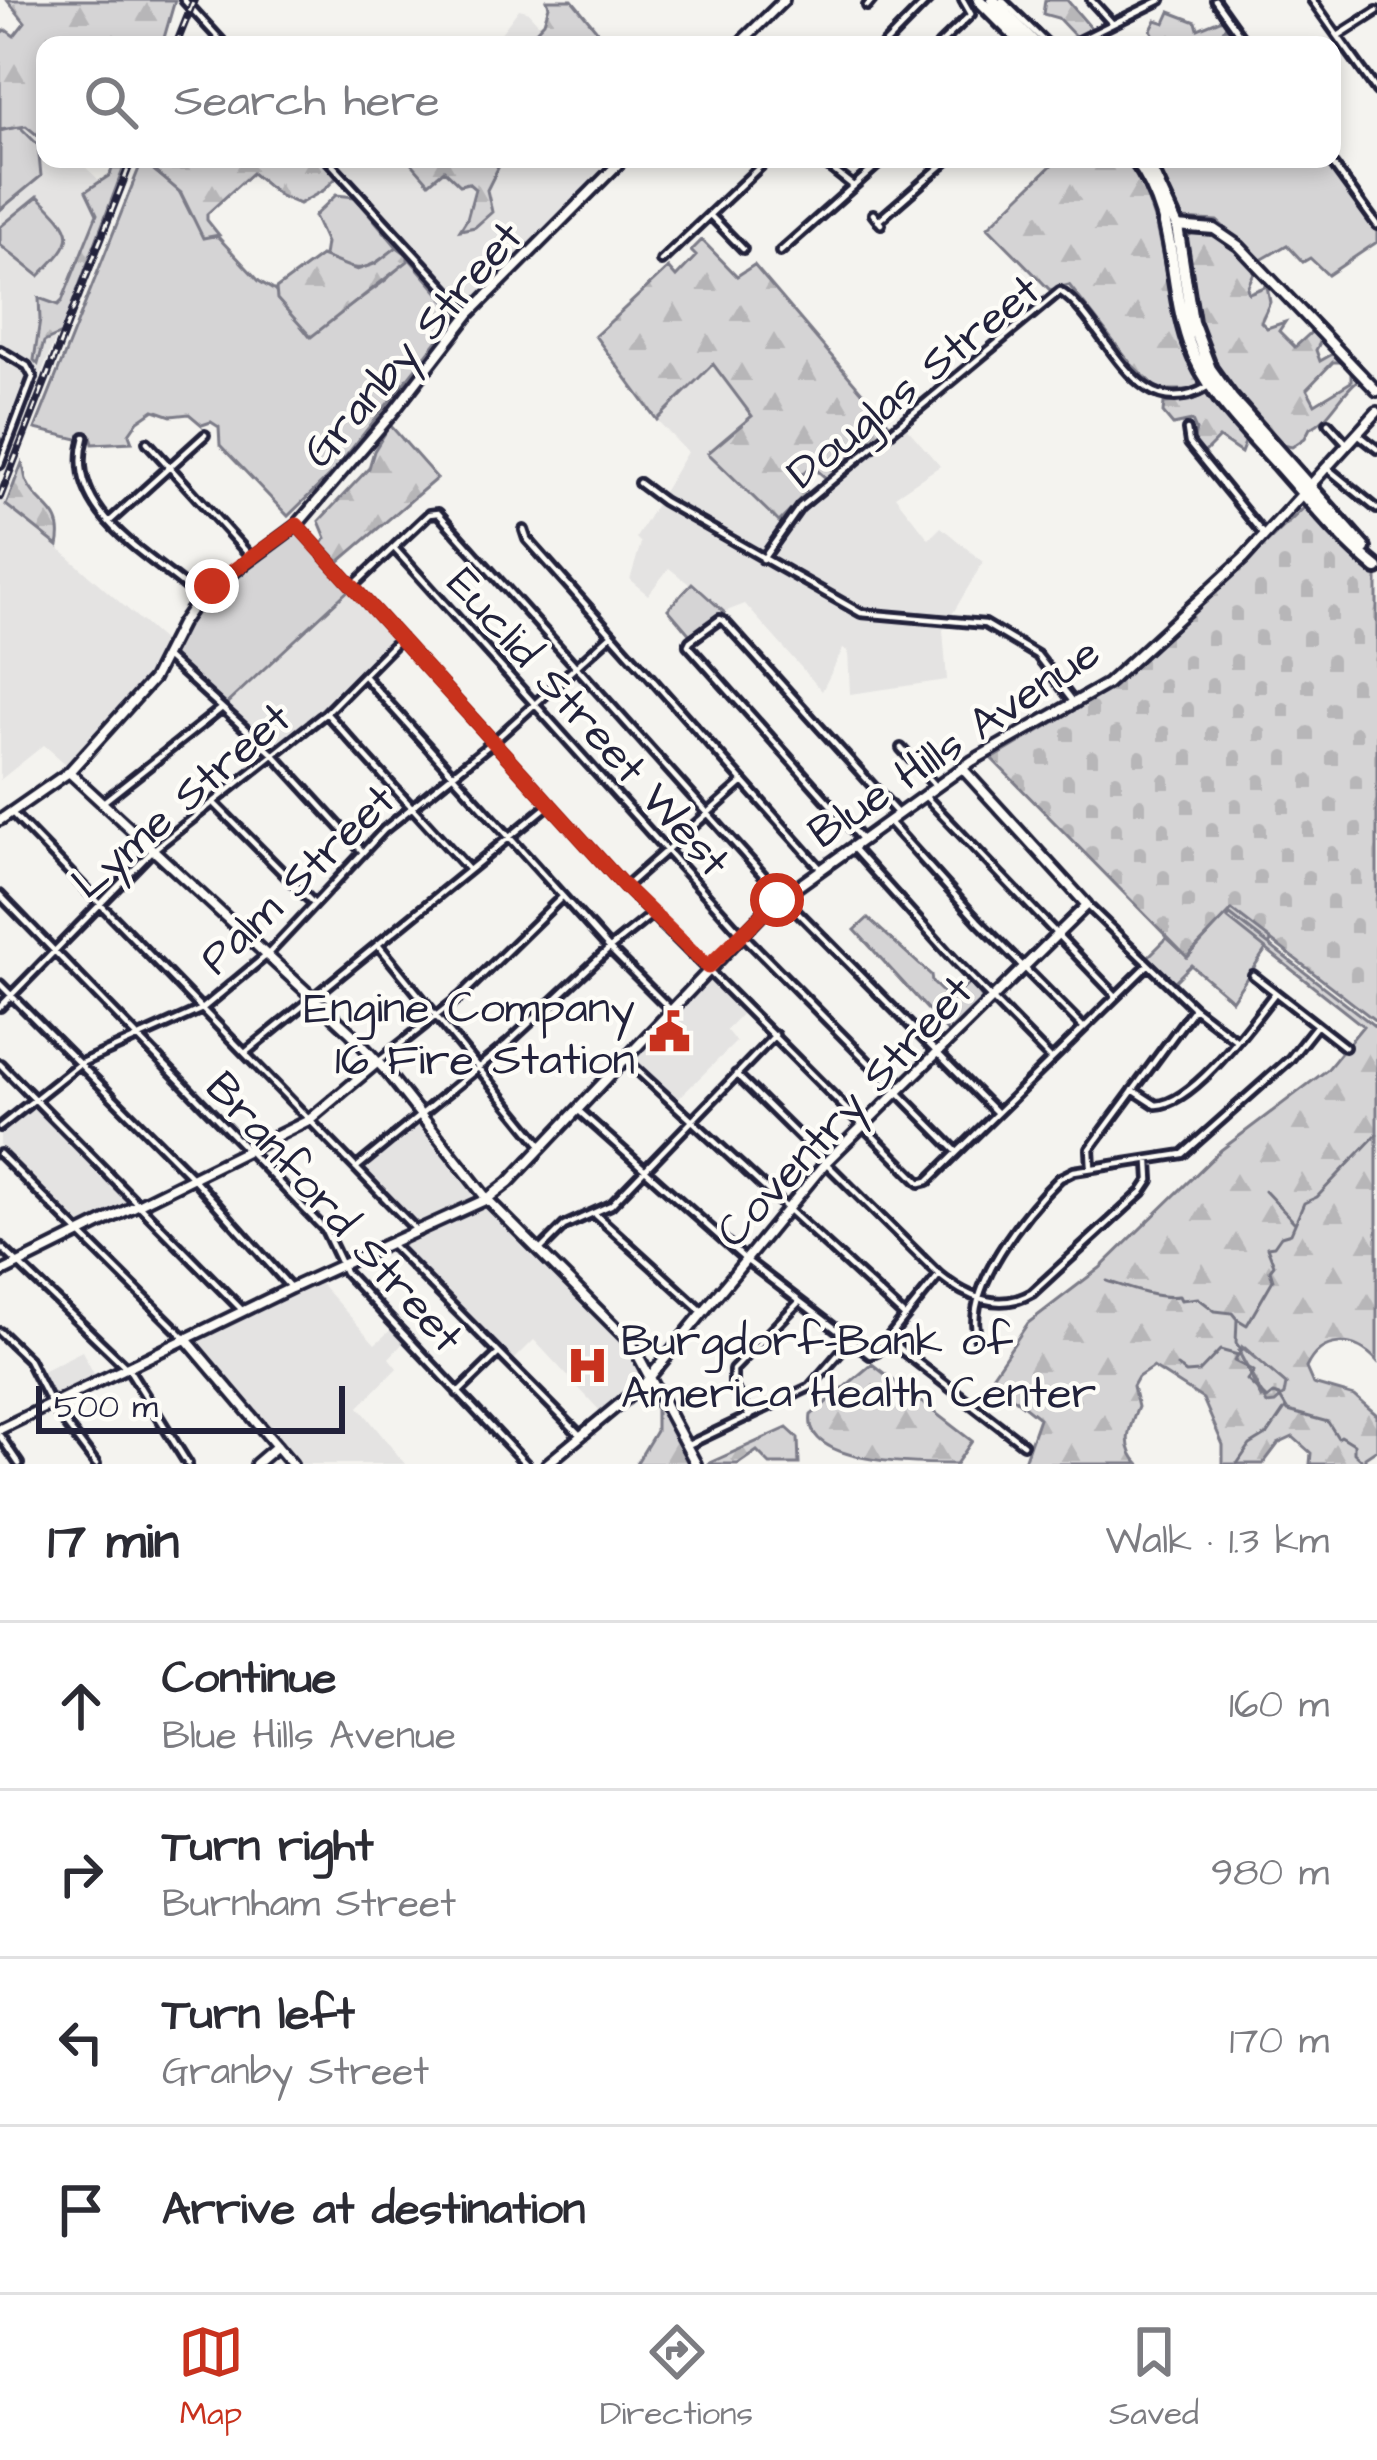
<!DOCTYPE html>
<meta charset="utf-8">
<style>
:root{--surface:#fff;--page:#f2f2f3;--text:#2b2b33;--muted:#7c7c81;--line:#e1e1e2;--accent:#c8321e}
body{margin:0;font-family:"Architects Daughter",sans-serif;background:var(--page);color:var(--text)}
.scale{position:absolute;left:36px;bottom:30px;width:309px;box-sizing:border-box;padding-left:12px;border:6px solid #22223b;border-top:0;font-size:33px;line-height:42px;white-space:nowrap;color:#22223b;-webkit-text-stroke:9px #fdfcf7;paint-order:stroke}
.stop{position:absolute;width:36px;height:36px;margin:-27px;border:9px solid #c8321e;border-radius:50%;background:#fff}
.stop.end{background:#c8321e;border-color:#fff;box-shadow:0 3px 12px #0008}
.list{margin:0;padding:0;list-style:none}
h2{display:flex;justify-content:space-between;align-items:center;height:156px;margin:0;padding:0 48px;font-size:51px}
h2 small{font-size:39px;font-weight:400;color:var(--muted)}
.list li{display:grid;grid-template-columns:78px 1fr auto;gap:36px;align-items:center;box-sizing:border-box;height:168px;padding:0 48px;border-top:3px solid var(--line)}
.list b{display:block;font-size:45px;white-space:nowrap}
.list p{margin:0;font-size:39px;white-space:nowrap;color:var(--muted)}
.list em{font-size:39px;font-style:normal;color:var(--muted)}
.icon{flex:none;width:66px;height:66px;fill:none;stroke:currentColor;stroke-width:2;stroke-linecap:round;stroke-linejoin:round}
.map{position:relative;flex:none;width:1377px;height:1464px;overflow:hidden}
.search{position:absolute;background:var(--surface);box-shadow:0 6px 18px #0003;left:36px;right:36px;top:36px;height:132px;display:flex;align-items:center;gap:30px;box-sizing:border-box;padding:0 42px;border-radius:24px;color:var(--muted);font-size:45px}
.sheet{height:828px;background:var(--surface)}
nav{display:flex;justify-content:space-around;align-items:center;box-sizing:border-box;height:168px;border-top:3px solid var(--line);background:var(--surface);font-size:33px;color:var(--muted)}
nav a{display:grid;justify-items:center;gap:6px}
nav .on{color:var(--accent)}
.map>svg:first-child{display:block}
.built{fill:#e4e3e2}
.green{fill:#d5d4d5;stroke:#7c7b88;stroke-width:3}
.forest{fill:url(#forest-firs);stroke:#7c7b88;stroke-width:3;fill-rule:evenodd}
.wetland{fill:url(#wetland-marsh);stroke:#7c7b88;stroke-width:3}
.cemetery{fill:url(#cemetery-stones);stroke:#7c7b88;stroke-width:3}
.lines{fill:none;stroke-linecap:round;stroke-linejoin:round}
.stream{stroke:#757582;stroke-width:3}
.street-casing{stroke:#22223b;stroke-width:14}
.secondary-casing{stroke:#22223b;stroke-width:16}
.primary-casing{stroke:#22223b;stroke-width:20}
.street{stroke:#fdfcf7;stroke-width:4.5}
.secondary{stroke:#fdfcf7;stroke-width:8}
.primary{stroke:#fdfcf7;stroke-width:10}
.rail-casing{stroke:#22223b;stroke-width:8}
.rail{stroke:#fdfcf7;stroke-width:3;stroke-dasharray:9;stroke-linecap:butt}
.route{stroke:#c8321e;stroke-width:15}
.labels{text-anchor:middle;stroke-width:9;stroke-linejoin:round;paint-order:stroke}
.street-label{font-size:45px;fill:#22223b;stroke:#fdfcf7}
.poi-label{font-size:45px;fill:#22223b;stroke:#fdfcf7;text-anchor:end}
</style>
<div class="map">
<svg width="1377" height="1464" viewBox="0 0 1377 1464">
<defs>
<pattern id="forest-firs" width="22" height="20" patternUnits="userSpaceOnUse" patternTransform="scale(3)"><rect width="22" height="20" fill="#d5d4d5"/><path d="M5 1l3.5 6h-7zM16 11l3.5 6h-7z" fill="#b7b6b8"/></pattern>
<pattern id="wetland-marsh" width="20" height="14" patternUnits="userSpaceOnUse" patternTransform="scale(3)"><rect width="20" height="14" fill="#d5d4d5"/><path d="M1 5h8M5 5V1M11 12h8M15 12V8" fill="none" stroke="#b7b6b8"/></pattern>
<pattern id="cemetery-stones" width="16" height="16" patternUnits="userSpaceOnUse" patternTransform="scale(3)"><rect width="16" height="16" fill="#d5d4d5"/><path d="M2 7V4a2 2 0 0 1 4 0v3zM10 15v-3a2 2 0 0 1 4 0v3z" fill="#b7b6b8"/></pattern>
</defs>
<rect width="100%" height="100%" fill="#f4f3ef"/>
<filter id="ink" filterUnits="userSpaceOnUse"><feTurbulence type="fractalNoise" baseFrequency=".00833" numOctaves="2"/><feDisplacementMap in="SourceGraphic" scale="24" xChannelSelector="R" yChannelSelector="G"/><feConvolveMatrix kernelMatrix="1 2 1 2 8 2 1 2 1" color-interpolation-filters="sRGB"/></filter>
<g filter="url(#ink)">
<path class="built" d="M519 9 527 11 538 23 544 22 530 37 532 45H492Z
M12 125 26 126 38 134 43 126 45 159H77L100 181 87 191 97 211 62 301 58 306 39 299 40 320 34 360 38 364 44 342 57 335 0 477V130Z
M332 159H408L426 180 443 170 463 185 468 183 475 192 463 231 493 211 487 193 498 165 493 159 614 162 468 309Z
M713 364 752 417 709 452 787 528 906 427 940 466 895 496 929 539 941 527 983 562 943 630 947 680 850 694 848 651 843 649 822 691 745 604 724 612 669 568 648 595 630 580 641 543 636 538 687 452 657 420Z
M0 497 165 642 148 677 67 765 44 745 0 780Z
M353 586 400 638 326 713 274 755 222 708Z
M708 973 746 1009 726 1030 736 1042 676 1101 630 1058Z
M35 1104 131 1200 130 1206 79 1229 0 1150V1131Z
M420 1119 481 1198 418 1227 361 1168Z
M484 1205 617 1332 635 1356 644 1378 602 1413 534 1340 511 1363 396 1247Z
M317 1280 375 1344 394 1327 406 1340 389 1358 397 1368 359 1407 405 1464H295L193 1342Z
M82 1351 96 1378 50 1398 38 1373Z"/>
<path class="green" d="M19 126 38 145 41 176 0 210V131Z
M1161 159H1329L1377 225V242L1328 275 1310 258 1303 262 1287 245 1261 260 1217 221 1180 219 1156 168Z
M142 161 178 189 191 215 211 236 218 237 259 281 275 291 309 336 387 279 408 257 458 315 335 470 288 516 220 445 219 427 211 422 202 425 189 414 171 416 154 410 138 421 129 434 132 442 93 444 91 436 85 433 77 439 35 429Z
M336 195 355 197 397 247C368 271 356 276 324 256L326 243 314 216Z
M38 196C77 234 78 237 39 276L0 245V227Z
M297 525 353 586 222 708 167 657 199 598Z
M692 583 724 612 691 636 668 609Z
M1232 909 1272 940 1232 1000 1191 965 1174 982 1147 958 1167 938 1188 957Z
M868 918 931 975 932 982 951 1000 971 982 984 1001 950 1034 855 930Z"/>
<path class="forest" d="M7 0H175L162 45H45V122L37 135 26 126 0 130V34L6 30 14 36 25 22Z
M547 0H572L609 45H532L530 37 544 22 549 6Z
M1045 0H1067L1091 28 1087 36H1075L1058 18 1043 14Z
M1170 12 1196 22 1198 29 1227 17 1229 20 1224 29 1234 28 1245 45H1132L1145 38 1146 43 1156 39 1151 30 1156 20 1165 23Z
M115 159H127L61 334 44 342 38 364 34 360 40 320 39 298 58 305 62 301 97 214 86 191 110 175Z
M141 159H322L336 178 324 190 299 204 280 196 252 173 207 214V220L219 235 203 238 181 193Z
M408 159H493L498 168 487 190 492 212 475 227 460 230 467 219 475 189 468 183 460 185 444 170 429 183Z
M1058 159H1127C1178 235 1154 318 1205 384L1195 390H1159L1131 364 1069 285 1050 290 988 227Z
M1200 226 1214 229 1257 266 1247 288 1249 293 1267 286 1270 302 1261 322 1267 328 1285 322 1279 331 1295 347 1316 328 1323 337 1316 350 1320 361 1336 352 1346 362H1333L1307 389 1315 404 1351 382V373L1358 380C1340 394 1329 421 1310 428L1305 438 1292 447C1270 443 1263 430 1248 414 1197 354 1193 316 1185 239Z
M702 240 737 276 754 265 891 426 827 479 812 466 797 479 808 493 779 522 708 453 752 416 713 364 657 420 595 336 668 268 676 277 696 256 691 251Z
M397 247 408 255V261L311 337 277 299 276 289 321 256 357 270 375 264Z
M1214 391 1249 432 1241 453 1219 438 1202 455 1194 439 1196 430 1192 421 1173 425 1163 413 1164 403 1189 401Z
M390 425 437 478 339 562 322 544 326 538 319 521 369 468 374 451Z
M22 463C25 469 24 476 27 482 38 508 66 509 58 546L6 505Z
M1229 914 1377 1028V1361C1355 1336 1321 1336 1306 1368L1313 1384 1355 1396 1377 1415V1449L1365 1457V1464H1310L1311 1453 1293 1437 1278 1444 1263 1464H1223V1445L1203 1399 1153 1367 1138 1377 1133 1386 1138 1407C1129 1428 1121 1446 1139 1464H1023L1039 1418 990 1379 1028 1323 1100 1268 1221 1150 1327 1070 1363 1026 1228 919ZM1245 1348 1286 1385 1261 1398 1241 1356 1239 1351Z
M872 1364 972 1441 956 1464C914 1464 803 1464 811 1415Z
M651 1391 690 1464H636L656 1431V1408L643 1397Z
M787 1428 798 1438 799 1464H770L757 1451 738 1464H707Z"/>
<path class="wetland" d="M1242 1347 1286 1384 1284 1395 1275 1403 1267 1404 1240 1354Z"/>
<path class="cemetery" d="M1307 505 1377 572V1022L1232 910 1187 957 992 759 1115 686Z"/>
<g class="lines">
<path class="stream" d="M1265 1191 1295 1223
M1107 1281C1128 1288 1157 1299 1179 1296L1181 1300 1198 1298 1215 1311 1232 1313 1236 1318
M1238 1355 1242 1351 1236 1343 1237 1319 1247 1325 1273 1280 1270 1270 1274 1265 1267 1247 1274 1246 1281 1236 1291 1233 1304 1203 1317 1197 1377 1134
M1177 1366 1186 1373 1199 1372 1220 1350 1238 1355 1234 1361 1254 1371 1247 1380 1267 1399 1273 1394 1279 1396 1288 1411 1328 1422 1338 1438 1341 1436 1354 1444V1453L1366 1464
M1237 1464 1250 1445 1268 1434 1285 1409
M1373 1464H1375"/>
<defs>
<path id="street" d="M184 0 225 45
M1002 0 1048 45
M1091 0 1111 22
M1215 0 1247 45
M1312 0 1377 91
M867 6 872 0
M1338 36 1377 11
M884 45 928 0
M939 45 971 14 963 0
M1070 45 1161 0
M327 159 469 314
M819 159 852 185
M1329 159 1377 225
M873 214 881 224
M711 216 743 249
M878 221 949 159
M780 252 884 159
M661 261 768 159
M0 350 27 366 33 377 0 464
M1328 423 1348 445
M1187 430 1189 443 1264 535
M1358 434 1377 449
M85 437C63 513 152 555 199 598
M147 442 252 558
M1327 468 1377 509
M639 483 663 501 861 613 985 624 1037 655 1075 704
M109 522 205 435
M297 525 625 887 920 1183 928 1181 1148 965
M524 530 527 539 821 869
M394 548 738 930 957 1152
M763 559 800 507 1060 291C1107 322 1135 430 1207 387
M353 586 429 514 438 513 782 896 997 1113
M167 658 274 755 363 852
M365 677 612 951 669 1008
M327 714 468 869
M901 748 936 787
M924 795 1115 995
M102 803 222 708
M214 803 314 904
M13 814 418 1232
M888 821 978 921 1082 1026
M862 840 688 645 690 641 720 619 724 621 898 814
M852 847 955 961 1049 1057
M625 887 742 783
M0 895 325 1230 345 1272 526 1464
M1087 905 1194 1008 1237 1041
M379 946 542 1146
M1253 975 1345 1047
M0 984 193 1178 291 1288
M0 1007 153 850 326 713 400 638
M245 1053 550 804
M624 1058 904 1316
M378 1062 461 996 561 898
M0 1064 243 1311
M736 1074 939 1275C966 1297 1000 1312 1032 1293L1142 1192 1150 1180 1149 1162
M1133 1090 1156 1105C1194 1104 1252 1022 1275 993
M579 1111 746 1260 870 1355 877 1352 939 1275
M0 1127 79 1064 202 1009 267 955 384 830 494 741 611 635
M0 1154 186 1339
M1091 1167 1090 1149 1095 1142 1194 1008
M356 1168 507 1044 610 948 652 914
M596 1215 703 1312
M391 1244 581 1436
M0 1246 130 1371 188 1464
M540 1250 564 1226 611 1205 775 1035
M0 1332 28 1359 51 1404 96 1464
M887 1339 1023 1444
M978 1340C961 1290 1026 1211 1060 1178L1074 1171 1183 1154 1290 1059 1317 1025
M458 1393 497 1355
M749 1417 733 1386V1370L798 1303
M0 1436 19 1464
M686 1446 810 1387 850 1341"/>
<path id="secondary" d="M738 45 784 0
M1176 226 1214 229 1239 246 1377 391
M69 772 351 1033 385 1070 487 1199 632 1344 696 1464
M0 820 69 772 153 679 181 624 199 598 297 525 391 415 469 314 623 159
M0 1273 309 1120 378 1062
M186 1339 292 1464
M0 1429 291 1288 487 1199 509 1182 768 908 972 761 1107 684 1244 558 1377 412
M256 1464 277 1446
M547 1464 645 1383 826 1162 1087 905 962 768"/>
<path id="primary" d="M979 0 1024 45
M993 0 1037 45
M1135 159C1179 219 1167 278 1189 343 1206 392 1247 430 1281 468 1312 503 1341 539 1377 568
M1146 159 1177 226 1192 322 1210 369 1231 398 1364 548"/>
</defs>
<use href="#street" class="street-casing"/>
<use href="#secondary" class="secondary-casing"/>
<use href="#primary" class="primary-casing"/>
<use href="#street" class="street"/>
<use href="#secondary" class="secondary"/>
<use href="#primary" class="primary"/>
<defs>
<path id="rail" d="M176 45 194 0
M0 497 132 159"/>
</defs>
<use href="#rail" class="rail-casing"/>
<use href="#rail" class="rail"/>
</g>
</g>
<g class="lines" filter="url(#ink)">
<path class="route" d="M212 586 297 525 625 887 708 967 777 900"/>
</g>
<defs>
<symbol id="civic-bare" viewBox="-9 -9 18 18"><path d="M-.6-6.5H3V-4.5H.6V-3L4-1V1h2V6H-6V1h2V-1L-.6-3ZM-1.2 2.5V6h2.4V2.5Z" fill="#c8321e" stroke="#fdfcf7" stroke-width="2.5" paint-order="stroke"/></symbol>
<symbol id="hospital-bare" viewBox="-9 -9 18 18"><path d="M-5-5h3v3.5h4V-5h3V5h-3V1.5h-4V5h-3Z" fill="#c8321e" stroke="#fdfcf7" stroke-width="2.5" paint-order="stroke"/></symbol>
</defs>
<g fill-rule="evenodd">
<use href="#civic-bare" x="640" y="1002" width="59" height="59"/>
<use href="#hospital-bare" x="558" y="1336" width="59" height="59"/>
</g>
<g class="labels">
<g class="street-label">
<text transform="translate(411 343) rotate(-49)" y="16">Granby Street</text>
<text transform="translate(912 380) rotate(-39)" y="16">Douglas Street</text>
<text transform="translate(590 721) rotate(48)" y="16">Euclid Street West</text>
<text transform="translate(953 741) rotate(-34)" y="16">Blue Hills Avenue</text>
<text transform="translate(180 799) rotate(-41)" y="16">Lyme Street</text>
<text transform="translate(296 878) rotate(-44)" y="16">Palm Street</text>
<text transform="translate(843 1110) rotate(-47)" y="16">Coventry Street</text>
<text transform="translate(336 1211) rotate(48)" y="16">Branford Street</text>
</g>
<g class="poi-label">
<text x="635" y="1022">Engine Company<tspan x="635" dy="52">16 Fire Station</tspan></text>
<text x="621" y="1355" text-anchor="start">Burgdorf–Bank of<tspan x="621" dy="52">America Health Center</tspan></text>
</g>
</g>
</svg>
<div class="scale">500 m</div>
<div class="stop" style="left:777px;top:900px"></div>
<div class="stop end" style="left:212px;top:586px"></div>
<div class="search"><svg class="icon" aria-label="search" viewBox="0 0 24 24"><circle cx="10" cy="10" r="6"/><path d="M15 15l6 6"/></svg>Search here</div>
</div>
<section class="sheet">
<h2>17 min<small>Walk · 1.3 km</small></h2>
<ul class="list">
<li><svg class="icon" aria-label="ahead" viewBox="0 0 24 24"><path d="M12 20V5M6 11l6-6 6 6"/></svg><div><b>Continue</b><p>Blue Hills Avenue</p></div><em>160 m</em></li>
<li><svg class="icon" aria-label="right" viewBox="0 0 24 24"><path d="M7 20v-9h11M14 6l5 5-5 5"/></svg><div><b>Turn right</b><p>Burnham Street</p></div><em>980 m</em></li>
<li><svg class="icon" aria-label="left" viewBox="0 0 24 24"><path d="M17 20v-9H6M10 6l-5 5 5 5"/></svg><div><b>Turn left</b><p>Granby Street</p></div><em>170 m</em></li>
<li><svg class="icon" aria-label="arrive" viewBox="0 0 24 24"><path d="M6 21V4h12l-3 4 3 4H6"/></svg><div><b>Arrive at destination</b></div></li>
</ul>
</section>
<nav>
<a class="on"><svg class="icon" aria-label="map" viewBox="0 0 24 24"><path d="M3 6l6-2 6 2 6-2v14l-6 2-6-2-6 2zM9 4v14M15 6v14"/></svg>Map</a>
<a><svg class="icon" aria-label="directions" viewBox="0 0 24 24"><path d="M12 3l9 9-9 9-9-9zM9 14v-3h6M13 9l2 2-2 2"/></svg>Directions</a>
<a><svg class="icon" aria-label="saved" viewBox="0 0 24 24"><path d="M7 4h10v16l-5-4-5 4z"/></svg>Saved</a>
</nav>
